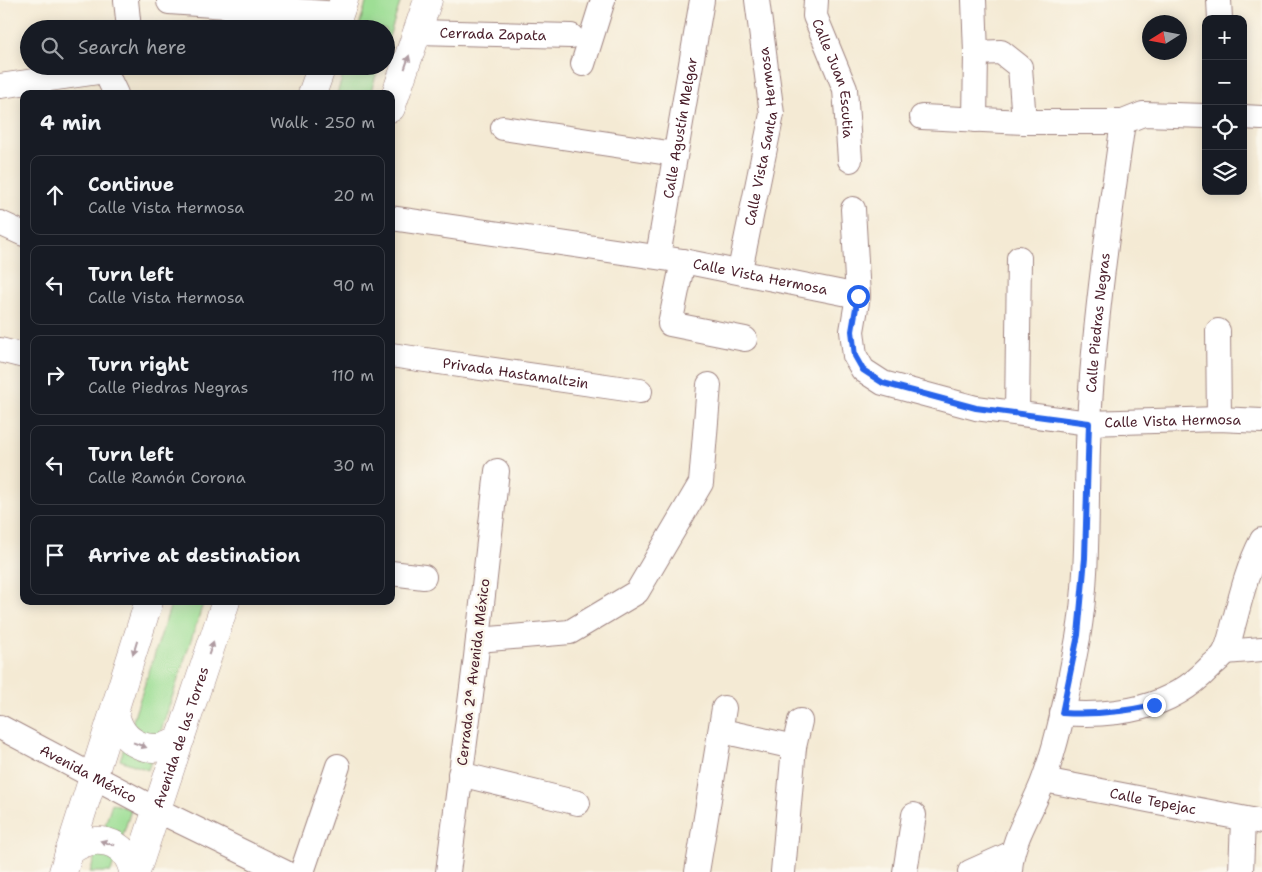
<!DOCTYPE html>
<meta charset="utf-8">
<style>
:root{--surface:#171b24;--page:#242831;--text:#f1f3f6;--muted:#9ea1a6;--line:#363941}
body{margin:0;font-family:"Shantell Sans",sans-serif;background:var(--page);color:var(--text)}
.controls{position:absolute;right:15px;top:15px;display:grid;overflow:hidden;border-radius:10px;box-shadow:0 2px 12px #0003}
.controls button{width:45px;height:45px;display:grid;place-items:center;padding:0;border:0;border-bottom:1px solid var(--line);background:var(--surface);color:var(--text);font:25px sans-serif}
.compass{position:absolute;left:1142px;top:15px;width:45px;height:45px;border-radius:50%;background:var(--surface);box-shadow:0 2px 12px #0003;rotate:259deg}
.stop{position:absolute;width:15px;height:15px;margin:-11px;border:4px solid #2563eb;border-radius:50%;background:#fff}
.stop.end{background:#2563eb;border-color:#fff;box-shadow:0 1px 5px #0008}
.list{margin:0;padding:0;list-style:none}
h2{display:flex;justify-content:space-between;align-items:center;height:65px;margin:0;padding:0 20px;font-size:21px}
h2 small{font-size:16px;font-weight:400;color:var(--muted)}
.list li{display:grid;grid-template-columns:32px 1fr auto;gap:15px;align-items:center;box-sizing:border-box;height:80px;margin:0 10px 10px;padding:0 10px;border:1px solid var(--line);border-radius:10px}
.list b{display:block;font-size:19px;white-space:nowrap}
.list p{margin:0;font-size:16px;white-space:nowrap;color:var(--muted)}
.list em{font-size:16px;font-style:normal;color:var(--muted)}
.icon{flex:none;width:28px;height:28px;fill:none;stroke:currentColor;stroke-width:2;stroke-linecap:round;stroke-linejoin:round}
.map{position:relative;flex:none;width:1262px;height:872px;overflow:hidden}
.search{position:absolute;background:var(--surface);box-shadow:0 2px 12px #0003;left:20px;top:20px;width:375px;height:55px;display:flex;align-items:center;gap:12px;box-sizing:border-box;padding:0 18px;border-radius:28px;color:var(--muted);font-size:19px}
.panel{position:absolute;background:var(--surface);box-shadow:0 2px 12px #0003;left:20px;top:90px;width:375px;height:515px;border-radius:10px}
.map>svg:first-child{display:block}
.green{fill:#9ede95;stroke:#747e60}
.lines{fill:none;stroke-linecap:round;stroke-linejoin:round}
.minor-casing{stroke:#9f8480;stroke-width:26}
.major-casing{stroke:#9f8480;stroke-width:29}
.minor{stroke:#fff;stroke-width:24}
.major{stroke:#fff;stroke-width:28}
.oneway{fill:#ae9aa0}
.route{stroke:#2563eb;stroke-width:6}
.labels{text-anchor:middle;stroke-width:5;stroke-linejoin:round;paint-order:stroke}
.street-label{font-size:14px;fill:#4a1f2b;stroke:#fbf7ec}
</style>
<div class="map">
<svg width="1262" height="872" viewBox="0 0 1262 872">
<rect width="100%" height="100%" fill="#fbf7ec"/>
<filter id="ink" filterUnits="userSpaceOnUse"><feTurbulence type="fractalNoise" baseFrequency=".02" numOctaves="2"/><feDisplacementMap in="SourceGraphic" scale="10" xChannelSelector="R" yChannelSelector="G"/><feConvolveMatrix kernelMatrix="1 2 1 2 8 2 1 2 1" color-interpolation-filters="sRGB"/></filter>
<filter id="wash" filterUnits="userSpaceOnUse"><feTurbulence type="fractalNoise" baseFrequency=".0096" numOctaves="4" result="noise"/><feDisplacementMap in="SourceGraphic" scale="20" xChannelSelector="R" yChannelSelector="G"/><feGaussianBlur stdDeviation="1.12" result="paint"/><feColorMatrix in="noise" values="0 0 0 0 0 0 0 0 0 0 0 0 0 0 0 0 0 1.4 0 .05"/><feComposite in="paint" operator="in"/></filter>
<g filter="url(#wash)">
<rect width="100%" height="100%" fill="#f4ead4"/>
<path class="green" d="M367 0H401L386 46V29H358Z
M346 66H379L370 94H337Z
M172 601H204L148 770 120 760Z
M112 803 131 810 111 872H90Z"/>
</g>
<g filter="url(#ink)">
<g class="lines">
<defs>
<g id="minor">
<path d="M126 0 129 29"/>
<path id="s1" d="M816 0 815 16 845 89 850 160"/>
<path d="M974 0 976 53 1001 52 1020 67 1024 122"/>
<path d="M1219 0 1220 19"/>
<path d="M169 2 339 14"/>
<path id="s2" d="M417 32 571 36"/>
<path d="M583 64 603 0"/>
<path d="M0 86 105 71 116 94"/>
<path d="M922 117 1024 122H1123L1143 114 1206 116"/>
<path d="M1243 117 1262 118"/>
<path d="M975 120 976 53"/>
<path d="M503 128 675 154"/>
<path id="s3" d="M853 209 858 296 852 331 855 356 863 370 883 383 976 408 1089 423 1219 419 1262 421"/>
<path id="s4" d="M391 218 683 261 858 296"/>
<path d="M0 223 24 234"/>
<path id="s5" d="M658 256 702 0"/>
<path d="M683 261 670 324 745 339"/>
<path id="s6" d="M740 270 772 114 757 0"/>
<path d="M1218 331 1219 419"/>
<path d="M0 350 24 356"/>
<path id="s7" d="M391 355 640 391"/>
<path d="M1017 413 1019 258"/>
<path d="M391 573 424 577"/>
<path d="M478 640 570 632 637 592 701 483 709 385"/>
<path d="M1225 652 1262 649"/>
<path d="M1062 713C1117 717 1170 709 1209 668 1214 663 1222 658 1225 652 1230 642 1232 629 1235 619 1242 592 1249 565 1262 540"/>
<path id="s8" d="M0 727 157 810 284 872"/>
<path d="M722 731 794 747"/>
<path d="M460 774 578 803"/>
<path id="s9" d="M1044 780 1262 822"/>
<path d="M302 872 338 766"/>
<path d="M448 872 476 657 497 471"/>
<path d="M697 872 724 708"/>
<path d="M783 872 794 747 800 721"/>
<path d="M905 872 914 815"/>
<path d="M970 872 1010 854"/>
<path id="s10" d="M1010 872C1011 838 1033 810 1044 779 1060 734 1069 685 1078 638 1090 569 1085 493 1089 423 1094 322 1109 222 1123 122"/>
<path d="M1241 872 1243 820"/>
</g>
<g id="major">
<path d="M334 29 344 0"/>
<path d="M312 94 322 66"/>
<path d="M391 108 428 0"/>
<path d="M115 712C120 745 154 759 181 738"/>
<path d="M69 852C93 832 127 839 133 872"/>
<path d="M63 872 149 601"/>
<path id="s11" d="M136 872 226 601"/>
</g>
</defs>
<use href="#minor" class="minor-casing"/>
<use href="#major" class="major-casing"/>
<use href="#minor" class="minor"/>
<use href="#major" class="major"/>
</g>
<defs><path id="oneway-solid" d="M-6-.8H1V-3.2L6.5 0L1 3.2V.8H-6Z" transform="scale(1.25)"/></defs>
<g class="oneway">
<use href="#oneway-solid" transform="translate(407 62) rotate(-71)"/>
<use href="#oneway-solid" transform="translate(135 648) rotate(107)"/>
<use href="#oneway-solid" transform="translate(211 648) rotate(-71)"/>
<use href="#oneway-solid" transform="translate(140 745) rotate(21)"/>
<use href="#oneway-solid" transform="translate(107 843) rotate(-162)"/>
</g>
</g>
<g class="lines" filter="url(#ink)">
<path class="route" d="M858 296 852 331 855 356 863 370 883 383 976 408 1089 423 1085 558 1078 635 1062 713C1094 715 1123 712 1154 705"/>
</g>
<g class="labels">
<g class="street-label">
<text dy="5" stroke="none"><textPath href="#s2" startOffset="76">Cerrada Zapata</textPath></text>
<text dy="5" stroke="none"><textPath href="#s1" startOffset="82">Calle Juan Escutia</textPath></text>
<text dy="5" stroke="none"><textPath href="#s5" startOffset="130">Calle Agustín Melgar</textPath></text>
<text dy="5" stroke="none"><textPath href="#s6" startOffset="136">Calle Vista Santa Hermosa</textPath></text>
<text dy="5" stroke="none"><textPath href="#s4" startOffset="374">Calle Vista Hermosa</textPath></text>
<text dy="5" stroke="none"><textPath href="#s10" startOffset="561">Calle Piedras Negras</textPath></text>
<text dy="5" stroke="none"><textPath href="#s7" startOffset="126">Privada Hastamaltzin</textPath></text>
<text dy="5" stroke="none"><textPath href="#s3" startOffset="482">Calle Vista Hermosa</textPath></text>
<text transform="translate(473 672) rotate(-83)" y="5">Cerrada 2ª Avenida México</text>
<text dy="5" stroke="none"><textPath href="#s11" startOffset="142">Avenida de las Torres</textPath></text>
<text dy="5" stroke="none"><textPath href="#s8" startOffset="100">Avenida México</textPath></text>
<text dy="5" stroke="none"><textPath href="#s9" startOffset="111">Calle Tepejac</textPath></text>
</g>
</g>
</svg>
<div class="controls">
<button>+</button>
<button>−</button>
<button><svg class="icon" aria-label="locate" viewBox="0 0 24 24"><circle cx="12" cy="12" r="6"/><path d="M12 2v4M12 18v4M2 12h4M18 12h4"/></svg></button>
<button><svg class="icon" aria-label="layers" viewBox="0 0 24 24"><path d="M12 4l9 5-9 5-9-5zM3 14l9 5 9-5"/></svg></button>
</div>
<svg class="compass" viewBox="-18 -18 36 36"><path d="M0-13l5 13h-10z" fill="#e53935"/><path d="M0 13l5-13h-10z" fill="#9ea1a6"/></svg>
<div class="stop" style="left:858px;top:296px"></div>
<div class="stop end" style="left:1154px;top:705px"></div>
<div class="search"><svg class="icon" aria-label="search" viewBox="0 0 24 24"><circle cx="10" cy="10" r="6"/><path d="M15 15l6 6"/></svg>Search here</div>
<section class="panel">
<h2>4 min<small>Walk · 250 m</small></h2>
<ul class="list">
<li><svg class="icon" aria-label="ahead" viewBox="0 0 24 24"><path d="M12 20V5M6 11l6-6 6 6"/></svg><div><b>Continue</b><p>Calle Vista Hermosa</p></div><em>20 m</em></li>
<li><svg class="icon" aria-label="left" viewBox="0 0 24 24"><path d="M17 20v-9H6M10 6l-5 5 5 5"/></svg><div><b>Turn left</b><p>Calle Vista Hermosa</p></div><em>90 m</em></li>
<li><svg class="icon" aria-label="right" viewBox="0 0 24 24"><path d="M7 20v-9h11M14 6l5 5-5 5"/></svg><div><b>Turn right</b><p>Calle Piedras Negras</p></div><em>110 m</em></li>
<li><svg class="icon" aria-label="left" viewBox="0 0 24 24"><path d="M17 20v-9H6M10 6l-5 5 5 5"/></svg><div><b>Turn left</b><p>Calle Ramón Corona</p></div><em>30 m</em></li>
<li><svg class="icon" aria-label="arrive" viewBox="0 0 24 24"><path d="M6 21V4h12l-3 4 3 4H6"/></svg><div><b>Arrive at destination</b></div></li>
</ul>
</section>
</div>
